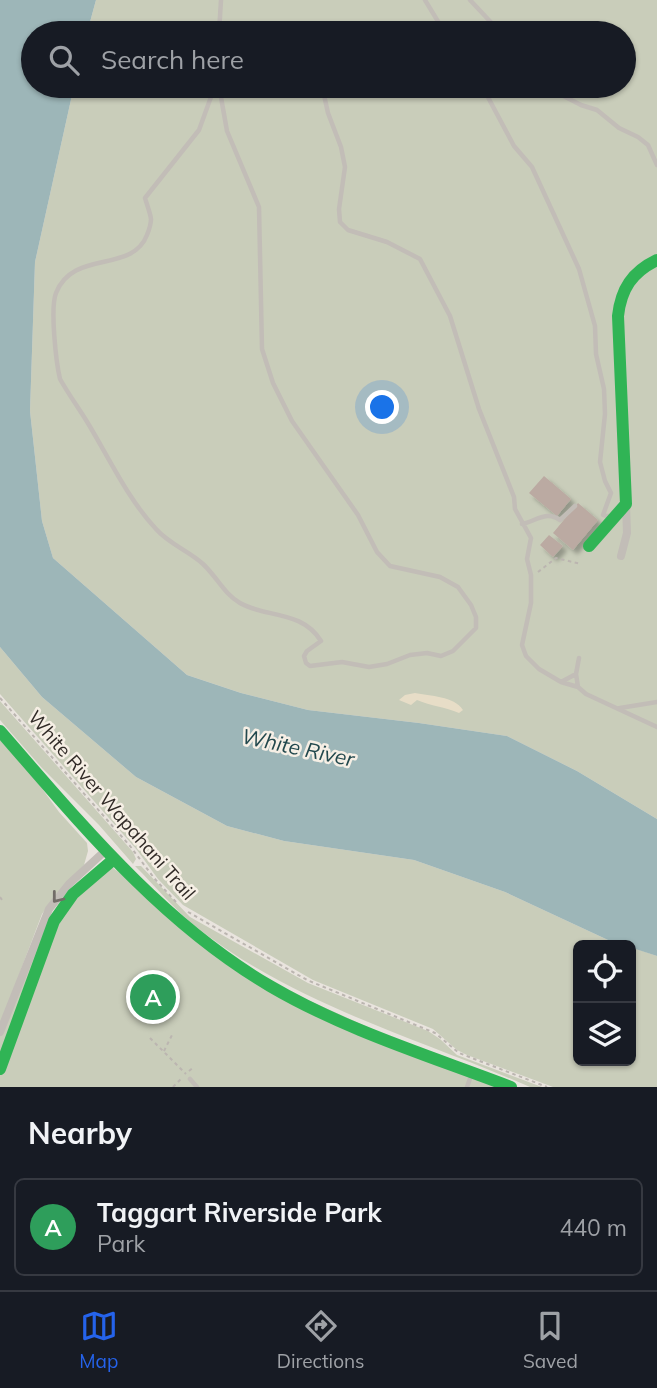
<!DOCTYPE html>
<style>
:root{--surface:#171b24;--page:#242831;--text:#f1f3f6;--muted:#9ea1a6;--line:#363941;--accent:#2563eb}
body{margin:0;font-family:Mulish,sans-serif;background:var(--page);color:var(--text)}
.controls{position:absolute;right:21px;bottom:21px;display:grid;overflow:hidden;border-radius:10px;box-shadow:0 2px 5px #0004}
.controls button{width:63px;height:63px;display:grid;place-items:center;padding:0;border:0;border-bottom:2px solid var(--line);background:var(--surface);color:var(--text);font:35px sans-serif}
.you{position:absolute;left:383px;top:408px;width:24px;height:24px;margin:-18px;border:5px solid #fff;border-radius:50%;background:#1a73e8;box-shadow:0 0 0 10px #1a73e833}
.badge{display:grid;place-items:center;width:46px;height:46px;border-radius:50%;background:var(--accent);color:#fff;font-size:23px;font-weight:700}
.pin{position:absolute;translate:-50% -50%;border:4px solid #fff;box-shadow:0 2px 7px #0006}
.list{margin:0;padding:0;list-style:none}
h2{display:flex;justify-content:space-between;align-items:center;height:91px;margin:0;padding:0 28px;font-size:30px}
h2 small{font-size:23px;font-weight:400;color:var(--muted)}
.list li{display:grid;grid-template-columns:46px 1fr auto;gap:21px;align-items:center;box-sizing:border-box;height:98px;margin:0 14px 14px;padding:0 14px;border:2px solid var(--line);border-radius:10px}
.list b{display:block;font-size:26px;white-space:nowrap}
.list p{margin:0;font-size:23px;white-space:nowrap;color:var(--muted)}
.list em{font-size:23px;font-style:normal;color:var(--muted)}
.icon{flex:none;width:38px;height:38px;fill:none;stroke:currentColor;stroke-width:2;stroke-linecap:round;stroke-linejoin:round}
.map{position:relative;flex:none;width:657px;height:1087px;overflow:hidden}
.search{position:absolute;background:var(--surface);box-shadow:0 2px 5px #0004;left:21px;right:21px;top:21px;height:77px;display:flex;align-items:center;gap:18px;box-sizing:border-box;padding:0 24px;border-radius:38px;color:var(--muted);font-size:26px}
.sheet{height:203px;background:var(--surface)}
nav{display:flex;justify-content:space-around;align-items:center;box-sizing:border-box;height:98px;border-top:2px solid var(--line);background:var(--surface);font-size:19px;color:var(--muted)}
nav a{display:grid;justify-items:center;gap:4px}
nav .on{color:var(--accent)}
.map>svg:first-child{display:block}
.green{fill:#c9cdba}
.sand{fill:#e7ddc7}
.water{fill:#9db6b8}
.building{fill:#bbaaa2;filter:url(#shadow)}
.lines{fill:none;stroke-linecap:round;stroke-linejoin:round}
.path{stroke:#bbb5b0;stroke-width:2;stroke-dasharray:3.5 3.5;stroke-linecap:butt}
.lane{stroke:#c2bdb7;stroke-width:4.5}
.street{stroke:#c2bdb7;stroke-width:8}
.fast{stroke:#30b455;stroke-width:12}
.oneway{stroke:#726d68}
.labels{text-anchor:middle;stroke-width:5;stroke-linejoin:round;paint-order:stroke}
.street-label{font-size:19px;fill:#312b27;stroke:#f6efe5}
.water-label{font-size:21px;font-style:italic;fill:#22484d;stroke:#f6efe5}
</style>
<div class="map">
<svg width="657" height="1087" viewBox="0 0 657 1087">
<defs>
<filter id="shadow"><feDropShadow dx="4.5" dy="4.5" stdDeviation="2" flood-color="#0004"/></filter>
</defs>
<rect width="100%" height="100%" fill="#e9e4de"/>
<path class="green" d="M96 0H657V819L577 771 507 736 419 723 308 710 241 693 187 675 53 558 42 521 30 411 35 262 74 86H624V33H87Z
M0 647 42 697 136 777 227 826 284 841 414 860 505 892 608 940 625 945H578V1061H631V947L657 956V1087H553L467 1055 457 1050 433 1029 313 980 183 905 158 879 137 850 0 694Z
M0 701 133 852 136 859 133 864 99 825 42 768 0 720Z
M0 740 30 772 59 812 87 843 88 851 84 865 56 894 42 914 17 980 52 915 108 864 250 974 501 1087H0Z
M135 866H141L190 917 308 983 428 1031 440 1039 457 1055 542 1087H530C416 1037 294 1005 195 926 174 909 155 886 135 866Z"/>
<path class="sand" d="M415 693C430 696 454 696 463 710L459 713C445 707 431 706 417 700L411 705 399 700 405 695Z"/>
<path class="water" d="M0 0H96L87 33H33V86H74L35 262 30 411 42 521 53 558 187 675 241 693 308 710 419 723 507 736 577 771 657 819V956L608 940 505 892 414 860 284 841 227 826 136 777 42 697 0 647Z"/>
<path class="building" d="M544 476 571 499 557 516 529 493Z
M578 503 598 520 573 550 553 533Z
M549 535 563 546 553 557 540 545Z"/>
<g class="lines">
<path class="path" d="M538 572 556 558 581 564
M0 698 130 846 154 878 176 902
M0 897 2 900
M188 912 307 980 435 1033 459 1053 547 1087
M150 1038 186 1074
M164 1051 173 1033
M189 1071 194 1067
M173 1087 182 1078"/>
<path class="lane" d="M425 0 445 33
M470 0 501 33
M219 33 221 0
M215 86 199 130 145 198C147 205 150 212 151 219 151 225 149 230 147 235 132 274 73 249 56 293 50 308 56 362 60 379 69 395 80 410 89 425 110 460 128 499 156 529 169 544 189 551 203 564 217 577 224 594 240 603 266 618 302 610 321 641L307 651 304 656 306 663 310 666 342 662 369 667 387 664 410 655 427 653 441 656 453 651 476 628V617L471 605 458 587 440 577 390 566 377 552 358 515 292 421 273 383 262 349 259 207 227 131 219 86
M322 86 328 113 341 147 345 167 339 209 340 222 348 230 387 242 420 259 450 316 479 409 514 497 515 509 531 538 527 559 531 575V603L522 645 526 656 539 669 561 682 578 687 586 694 657 727
M482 86 514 146 532 167 579 269 595 326 596 354 604 389 605 414 600 462 605 481 611 493 603 515 613 517
M544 86 581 105 597 110 619 128 638 137 648 145 657 165
M522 524C536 521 547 510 560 520L575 506
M561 682 576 674
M578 687 576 674 579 658
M620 708 657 702
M190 1079 197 1087
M467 1087 472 1073"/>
<path class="street" d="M621 556 627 533 626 504
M0 1032 49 909 69 884 106 850"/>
<path class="fast" d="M589 546 626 504 618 316C621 289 632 272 657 260
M0 731C81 824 162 923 270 986 345 1030 430 1056 511 1087
M0 1069 54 921 73 894 114 859"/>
</g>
<defs><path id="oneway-chevron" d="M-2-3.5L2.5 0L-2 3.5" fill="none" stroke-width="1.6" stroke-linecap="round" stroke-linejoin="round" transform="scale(1.75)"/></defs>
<use class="oneway" href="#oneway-chevron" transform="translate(57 898) rotate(128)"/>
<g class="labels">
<g class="street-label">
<text transform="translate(112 805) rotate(49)" y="7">White River Wapahani Trail</text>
</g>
<g class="water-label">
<text transform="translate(298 748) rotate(12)" y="7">White River</text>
</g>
</g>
</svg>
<div class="controls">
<button><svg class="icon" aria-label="locate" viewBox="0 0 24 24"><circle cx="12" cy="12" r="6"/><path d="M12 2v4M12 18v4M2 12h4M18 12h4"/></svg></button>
<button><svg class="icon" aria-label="layers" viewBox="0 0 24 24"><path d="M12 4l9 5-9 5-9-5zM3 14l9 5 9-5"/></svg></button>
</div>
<div class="you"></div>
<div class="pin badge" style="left:153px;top:997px;background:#2e9e5b">A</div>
<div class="search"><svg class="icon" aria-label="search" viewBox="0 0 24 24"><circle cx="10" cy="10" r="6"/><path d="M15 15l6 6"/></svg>Search here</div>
</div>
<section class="sheet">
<h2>Nearby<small></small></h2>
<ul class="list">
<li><span class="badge" style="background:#2e9e5b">A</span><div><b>Taggart Riverside Park</b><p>Park</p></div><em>440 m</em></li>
</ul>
</section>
<nav>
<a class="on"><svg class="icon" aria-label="map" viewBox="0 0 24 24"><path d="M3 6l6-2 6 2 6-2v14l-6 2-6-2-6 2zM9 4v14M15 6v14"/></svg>Map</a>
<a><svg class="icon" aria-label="directions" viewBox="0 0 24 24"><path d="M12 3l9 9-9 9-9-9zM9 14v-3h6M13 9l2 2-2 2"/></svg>Directions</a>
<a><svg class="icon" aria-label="saved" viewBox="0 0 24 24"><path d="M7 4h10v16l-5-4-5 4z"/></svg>Saved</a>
</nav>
